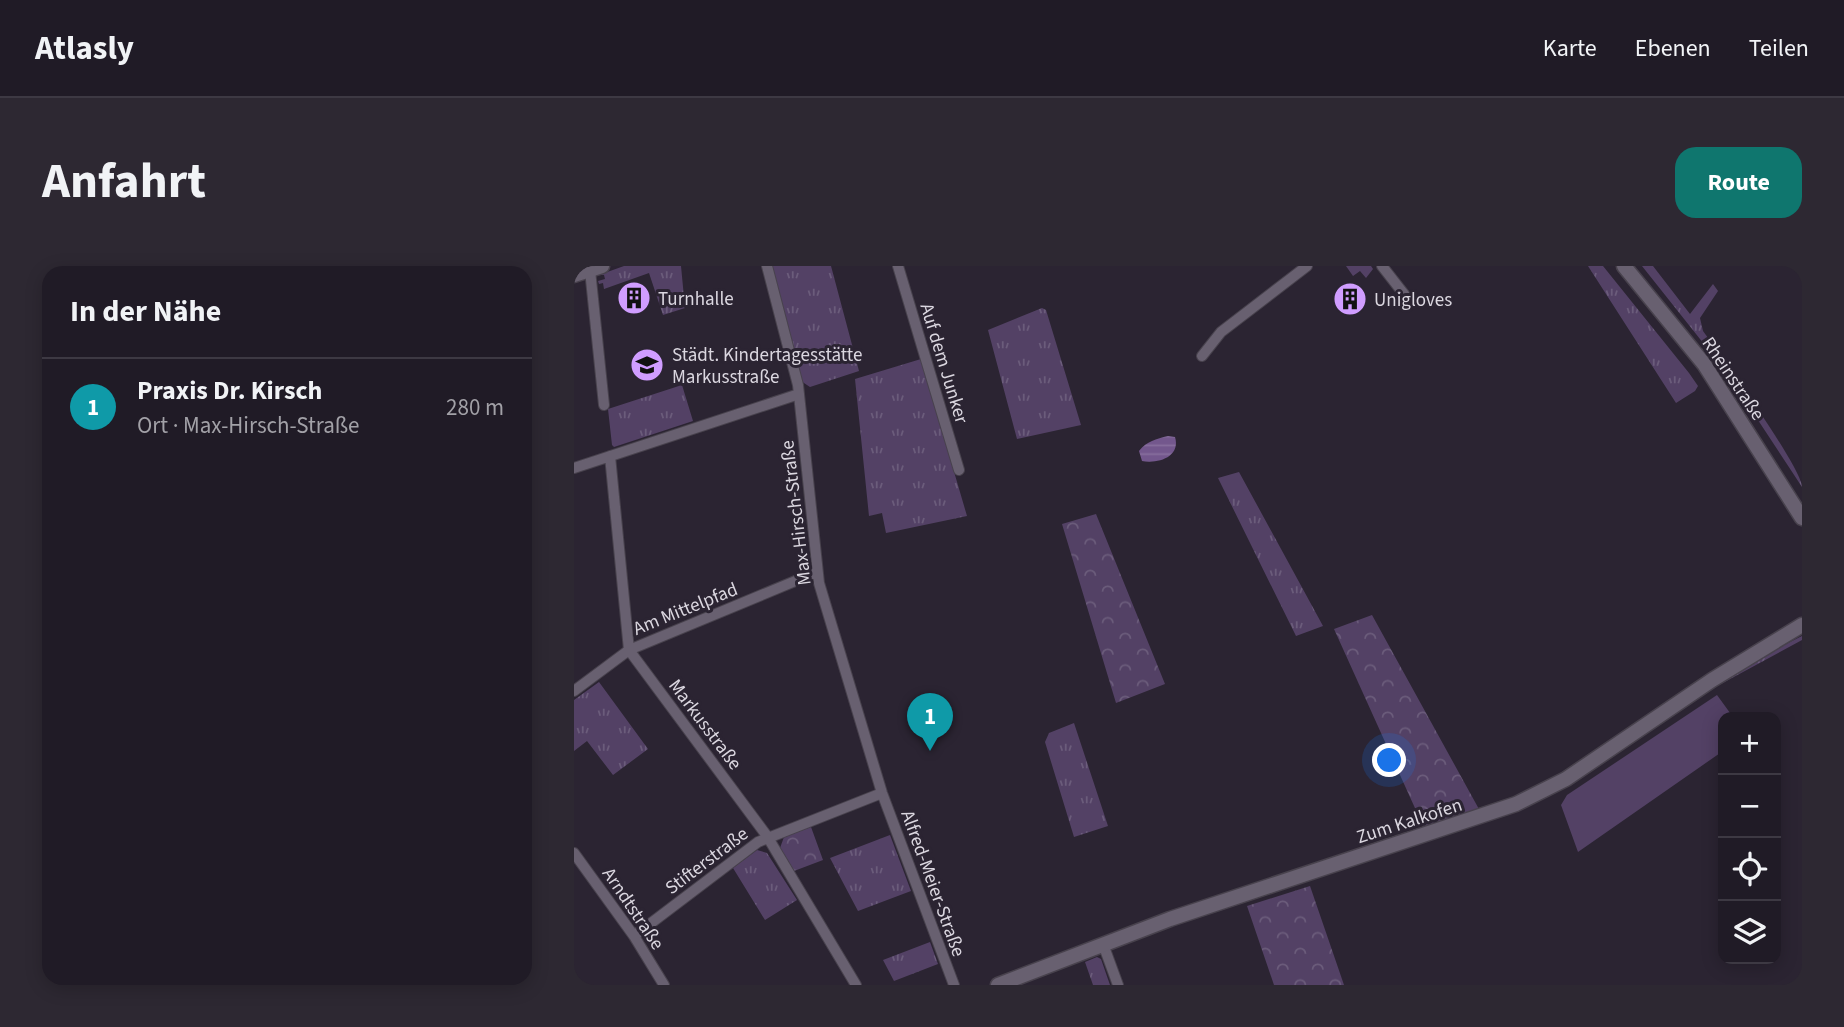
<!DOCTYPE html>
<html lang="de">
<meta charset="utf-8">
<style>
:root{--surface:#201b26;--page:#2d2832;--text:#f1f3f6;--muted:#a2a1a7;--line:#3d3943;--accent:#0f766e}
body{margin:0;font-family:"Source Sans 3",sans-serif;background:var(--page);color:var(--text)}
.controls{position:absolute;right:21px;bottom:21px;display:grid;overflow:hidden;border-radius:14px;box-shadow:0 4px 18px #0003}
.controls button{width:63px;height:63px;display:grid;place-items:center;padding:0;border:0;border-bottom:2px solid var(--line);background:var(--surface);color:var(--text);font:35px sans-serif}
.you{position:absolute;left:816px;top:495px;width:24px;height:24px;margin:-18px;border:5px solid #fff;border-radius:50%;background:#1a73e8;box-shadow:0 0 0 10px #1a73e833}
.badge{display:grid;place-items:center;width:46px;height:46px;border-radius:50%;background:var(--accent);color:#fff;font-size:23px;font-weight:700}
.pin{position:absolute;translate:-50% -58px;filter:drop-shadow(0 2px 4px #0008)}
.pin::after{content:'';position:absolute;top:37px;width:24px;height:21px;background:inherit;clip-path:polygon(0 0,100% 0,50% 100%)}
.list{margin:0;padding:0;list-style:none}
h2{display:flex;justify-content:space-between;align-items:center;height:91px;margin:0;padding:0 28px;font-size:30px}
h2 small{font-size:23px;font-weight:400;color:var(--muted)}
.list li{display:grid;grid-template-columns:46px 1fr auto;gap:21px;align-items:center;box-sizing:border-box;height:98px;padding:0 28px;border-top:2px solid var(--line)}
.list b{display:block;font-size:26px;white-space:nowrap}
.list p{margin:0;font-size:23px;white-space:nowrap;color:var(--muted)}
.list em{font-size:23px;font-style:normal;color:var(--muted)}
.icon{flex:none;width:38px;height:38px;fill:none;stroke:currentColor;stroke-width:2;stroke-linecap:round;stroke-linejoin:round}
.map{position:relative;flex:none;width:1228px;height:719px;overflow:hidden;border-radius:21px}
header{display:flex;align-items:center;gap:42px;box-sizing:border-box;height:98px;padding:0 35px;background:var(--surface);border-bottom:2px solid var(--line)}
header strong{font-size:33px}
nav{display:flex;gap:38px;margin-inline-start:auto;font-size:24px}
.intro{display:flex;align-items:center;justify-content:space-between;box-sizing:border-box;height:168px;padding:0 42px}
h1{margin:0;font-size:49px}
.button{padding:18px 32px;border-radius:21px;background:var(--accent);color:#fff;font-size:24px;font-weight:700}
main{display:flex;gap:42px;padding:0 42px}
aside{flex:1;background:var(--surface);border-radius:21px;box-shadow:0 4px 18px #0003}
.map>svg:first-child{display:block}
.grass{fill:url(#grass-tufts)}
.forest{fill:url(#forest-crowns)}
.garden{fill:#534165}
.water{fill:url(#water-rules)}
.lines{fill:none;stroke-linecap:round;stroke-linejoin:round}
.street-casing{stroke:#48424d;stroke-width:12}
.secondary-casing{stroke:#48424d;stroke-width:17}
.street{stroke:#686070;stroke-width:10}
.secondary{stroke:#686070;stroke-width:14}
.labels{text-anchor:middle;stroke-width:6;stroke-linejoin:round;paint-order:stroke}
.poi-label{font-size:19px;fill:#dbd7e0;stroke:#2b2432;text-anchor:start}
.street-label{font-size:19px;fill:#dbd7e0;stroke:#2b2432}
</style>
<header>
<strong>Atlasly</strong>
<nav><a>Karte</a><a>Ebenen</a><a>Teilen</a></nav>
</header>
<div class="intro"><h1>Anfahrt</h1><a class="button">Route</a></div>
<main>
<aside>
<h2>In der Nähe<small></small></h2>
<ul class="list">
<li><span class="badge" style="background:#0f9aa8">1</span><div><b>Praxis Dr. Kirsch</b><p>Ort · Max-Hirsch-Straße</p></div><em>280 m</em></li>
</ul>
</aside>
<div class="map">
<svg width="1228" height="719" viewBox="0 0 1228 719">
<defs>
<pattern id="grass-tufts" width="24" height="20" patternUnits="userSpaceOnUse" patternTransform="scale(1.75)"><rect width="24" height="20" fill="#534165"/><path d="M3 7l-1-3M5 7V3M7 7l1-3M15 17l-1-3M17 17v-4M19 17l1-3" fill="none" stroke="#6b5c7b"/></pattern>
<pattern id="forest-crowns" width="20" height="18" patternUnits="userSpaceOnUse" patternTransform="scale(1.75)"><rect width="20" height="18" fill="#534165"/><path d="M2 6a3 3 0 1 1 6 0M12 15a3 3 0 1 1 6 0" fill="none" stroke="#6b5c7b"/></pattern>
<pattern id="water-rules" width="6" height="5" patternUnits="userSpaceOnUse" patternTransform="scale(1.75)"><rect width="6" height="5" fill="#73578d"/><path d="M0 2.5h6" fill="none" stroke="#866e9d"/></pattern>
</defs>
<rect width="100%" height="100%" fill="#2b2432"/>
<path class="grass" d="M50 0H107L111 42 89 49 75 7 30 23 29 17 25 18 24 15 31 13 30 9H25Z
M197 0H257L285 105 236 121 227 115Z
M772 0H797L799 3 792 12 786 5 779 10Z
M1014 0H1029L1115 107 1124 120 1121 125 1102 137Z
M1068 0H1079L1116 48 1139 18 1144 25 1126 52 1129 65C1145 87 1228 202 1228 221L1153 107Z
M468 42 472 44 507 159 443 173 414 64Z
M347 93 393 250 312 267 308 247 295 250 281 113Z
M108 119 119 155 40 181 38 179 34 143Z
M665 206 749 360 722 370 644 212Z
M1228 370V374L1145 419 1198 385Z
M25 416 74 483 39 509 13 475 0 485V434Z
M500 457 534 560 500 571 471 476 475 467Z
M316 569 337 625 284 645 256 592Z
M183 584 193 587 223 634 191 654 159 602Z
M356 676 364 698 320 715 309 694Z
M523 691 527 693 536 719H519L511 696Z"/>
<path class="forest" d="M522 248 591 418 542 437 488 258Z
M798 349 906 545 850 562 760 363Z
M237 561 249 594 220 605 206 582 210 571Z
M736 620 770 719H700L673 640Z"/>
<path class="garden" d="M1143 429 1159 451H1149V485L1004 586 987 539 993 529Z"/>
<path class="water" d="M594 170 601 171C607 191 584 198 568 195L565 185C573 175 582 173 594 170Z"/>
<g class="lines">
<defs>
<path id="street" d="M193 0 224 119 245 317 308 527 380 719
M324 0 385 204
M808 0 837 37
M16 4 30 139
M628 90 647 66 733 0
M36 190 55 384 193 570 282 719
M0 202 225 128
M0 425 55 384 243 306
M0 587 60 670 90 719
M60 670 184 576 308 527
M529 678 544 719"/>
<path id="secondary" d="M1050 0 1130 98 1228 252
M0 9 28 0
M424 719 596 653 942 538 992 513 1138 414 1228 359"/>
</defs>
<use href="#street" class="street-casing"/>
<use href="#secondary" class="secondary-casing"/>
<use href="#street" class="street"/>
<use href="#secondary" class="secondary"/>
</g>
<defs>
<symbol id="building-disc" viewBox="-11 -11 22 22"><circle r="9.5" fill="#d09dff" stroke="#2b2432"/><path d="M-4-6H4V6H1V3H-1V6H-4ZM-2.5-4.3h1.7v1.8h-1.7ZM.8-4.3h1.7v1.8H.8ZM-2.5-1h1.7V.8h-1.7ZM.8-1h1.7V.8H.8Z" fill="#111"/></symbol>
<symbol id="school-disc" viewBox="-11 -11 22 22"><circle r="9.5" fill="#d09dff" stroke="#2b2432"/><path d="M0-5L7-2L0 1L-7-2ZM-4 1L0 2.5L4 1V4Q0 6-4 4Z" fill="#111"/></symbol>
</defs>
<g fill-rule="evenodd">
<use href="#building-disc" x="41" y="13" width="38" height="38"/>
<use href="#building-disc" x="757" y="14" width="38" height="38"/>
<use href="#school-disc" x="54" y="80" width="38" height="38"/>
</g>
<g class="labels">
<g class="poi-label">
<text x="84" y="39">Turnhalle</text>
<text x="800" y="40">Unigloves</text>
<text x="98" y="95">Städt. Kindertagesstätte<tspan x="98" dy="22">Markusstraße</tspan></text>
</g>
<g class="street-label">
<text transform="translate(371 97) rotate(73)" y="7">Auf dem Junker</text>
<text transform="translate(1160 112) rotate(56)" y="7">Rheinstraße</text>
<text transform="translate(221 247) rotate(-97)" y="7">Max-Hirsch-Straße</text>
<text transform="translate(111 342) rotate(-22)" y="7">Am Mittelpfad</text>
<text transform="translate(132 458) rotate(53)" y="7">Markusstraße</text>
<text transform="translate(835 554) rotate(-18)" y="7">Zum Kalkofen</text>
<text transform="translate(132 594) rotate(-37)" y="7">Stifterstraße</text>
<text transform="translate(360 617) rotate(70)" y="7">Alfred-Meier-Straße</text>
<text transform="translate(60 642) rotate(56)" y="7">Arndtstraße</text>
</g>
</g>
</svg>
<div class="controls">
<button>+</button>
<button>−</button>
<button><svg class="icon" aria-label="locate" viewBox="0 0 24 24"><circle cx="12" cy="12" r="6"/><path d="M12 2v4M12 18v4M2 12h4M18 12h4"/></svg></button>
<button><svg class="icon" aria-label="layers" viewBox="0 0 24 24"><path d="M12 4l9 5-9 5-9-5zM3 14l9 5 9-5"/></svg></button>
</div>
<div class="you"></div>
<div class="pin badge" style="left:356px;top:485px;background:#0f9aa8">1</div>
</div>
</main>
